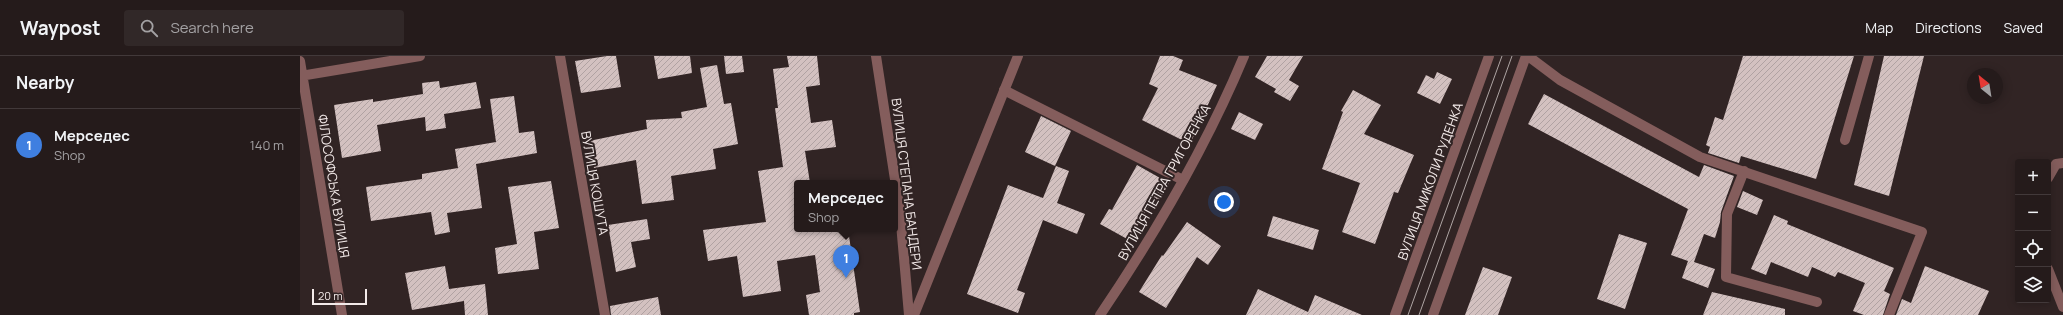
<!DOCTYPE html>
<meta charset="utf-8">
<style>
:root{--surface:#251b1b;--page:#312828;--text:#f1f3f6;--muted:#a3a1a3;--line:#42393a;--accent:#2563eb}
body{margin:0;font-family:Manrope,sans-serif;background:var(--page);color:var(--text)}
.controls{position:absolute;right:12px;bottom:12px;display:grid;overflow:hidden;border-radius:4px;box-shadow:0 2px 10px #0003}
.controls button{width:36px;height:36px;display:grid;place-items:center;padding:0;border:0;border-bottom:1px solid var(--line);background:var(--surface);color:var(--text);font:20px sans-serif}
.compass{position:absolute;left:1667px;top:12px;width:36px;height:36px;border-radius:50%;background:var(--surface);box-shadow:0 2px 10px #0003;rotate:330deg}
.scale{position:absolute;left:12px;bottom:10px;width:55px;box-sizing:border-box;padding-left:4px;border:2px solid #f3eae9;border-top:0;font-size:11px;line-height:14px;white-space:nowrap;color:#f3eae9;-webkit-text-stroke:3px #312424;paint-order:stroke}
.you{position:absolute;left:924px;top:146px;width:14px;height:14px;margin:-10px;border:3px solid #fff;border-radius:50%;background:#1a73e8;box-shadow:0 0 0 6px #1a73e833}
.badge{display:grid;place-items:center;width:26px;height:26px;border-radius:50%;background:var(--accent);color:#fff;font-size:13px;font-weight:700}
.pin{position:absolute;translate:-50% -33px;filter:drop-shadow(0 1px 2px #0008)}
.pin::after{content:'';position:absolute;top:21px;width:14px;height:12px;background:inherit;clip-path:polygon(0 0,100% 0,50% 100%)}
.popup{position:absolute;left:494px;top:124px;width:104px;height:52px;box-sizing:border-box;display:grid;place-content:center;border-radius:4px;background:var(--surface);filter:drop-shadow(0 1px 3px #0005);font-size:13px;white-space:nowrap;color:var(--muted)}
.popup b{font-size:15px;color:var(--text)}
.popup::after{content:'';position:absolute;left:50%;top:100%;margin-left:-8px;border:8px solid transparent;border-top-color:var(--surface)}
.list{margin:0;padding:0;list-style:none}
h2{display:flex;justify-content:space-between;align-items:center;height:52px;margin:0;padding:0 16px;font-size:17px}
h2 small{font-size:13px;font-weight:400;color:var(--muted)}
.list li{display:grid;grid-template-columns:26px 1fr auto;gap:12px;align-items:center;box-sizing:border-box;height:72px;padding:0 16px;border-top:1px solid var(--line)}
.list b{display:block;font-size:15px;white-space:nowrap}
.list p{margin:0;font-size:13px;white-space:nowrap;color:var(--muted)}
.list em{font-size:13px;font-style:normal;color:var(--muted)}
.icon{flex:none;width:22px;height:22px;fill:none;stroke:currentColor;stroke-width:2;stroke-linecap:round;stroke-linejoin:round}
.map{position:relative;flex:none;width:1763px;height:259px;overflow:hidden}
header{display:flex;align-items:center;gap:24px;box-sizing:border-box;height:56px;padding:0 20px;background:var(--surface);border-bottom:1px solid var(--line)}
header strong{font-size:19px}
nav{display:flex;gap:22px;margin-inline-start:auto;font-size:14px}
.search{width:280px;height:36px;background:var(--page);display:flex;align-items:center;gap:10px;box-sizing:border-box;padding:0 14px;border-radius:4px;color:var(--muted);font-size:15px}
main{display:flex}
aside{flex:1;background:var(--surface)}
.map>svg:first-child{display:block}
.building{fill:url(#building-hatch)}
.lines{fill:none;stroke-linecap:round;stroke-linejoin:round}
.service{stroke:#845d5c;stroke-width:10}
.minor{stroke:#845d5c;stroke-width:10}
.tertiary{stroke:#845d5c;stroke-width:10}
.tram{stroke:#aea4a3;stroke-width:1}
.labels{text-anchor:middle;stroke-width:4;stroke-linejoin:round;paint-order:stroke}
.street-label{font-size:13px;fill:#f3eae9;stroke:#312424}
</style>
<header>
<strong>Waypost</strong>
<div class="search"><svg class="icon" aria-label="search" viewBox="0 0 24 24"><circle cx="10" cy="10" r="6"/><path d="M15 15l6 6"/></svg>Search here</div>
<nav><a>Map</a><a>Directions</a><a>Saved</a></nav>
</header>
<main>
<aside>
<h2>Nearby<small></small></h2>
<ul class="list">
<li><span class="badge" style="background:#3f7fe0">1</span><div><b>Мерседес</b><p>Shop</p></div><em>140 m</em></li>
</ul>
</aside>
<div class="map">
<svg width="1763" height="259" viewBox="0 0 1763 259">
<defs>
<pattern id="building-hatch" width="6" height="6" patternUnits="userSpaceOnUse"><rect width="6" height="6" fill="#d3c1c0"/><path d="M-1 1l2-2M0 6l6-6M5 7l2-2" fill="none" stroke="#b0a2a2"/></pattern>
</defs>
<rect width="100%" height="100%" fill="#312424"/>
<path class="building" d="M307 0H316L321 31 281 37 275 5Z
M354 0H390L392 17 358 23Z
M424 0H442L444 16 426 18Z
M487 0H517L520 29 506 31 511 67 532 64 536 91 505 95 510 127H497V173H548L560 256 554 257V259H509L506 239 520 236 515 199 477 205 481 235 443 241 437 200 408 205 403 174 466 166 458 115 483 111 475 52H478L473 13 489 11Z
M860 0H873L883 4 879 14 917 29 890 88 842 64 858 32 849 28Z
M967 0H1003L989 24 999 30 990 45 974 36 976 33 955 21Z
M1443 0H1554L1516 123 1441 100 1439 107 1408 97 1410 91 1406 89 1415 61 1423 64Z
M1584 0H1624L1589 140 1554 129Z
M417 9 424 48 431 47 438 88 413 93 416 113 371 120 374 144 342 148 336 104 294 112 289 85 347 73 346 64 382 62 381 56 407 51 400 12Z
M1137 16 1152 23 1140 48 1117 37 1126 19 1134 23Z
M139 25 140 32 176 26 181 52 144 58 146 72 126 75 125 61 77 69 81 95 42 102 34 49 73 43V46L123 38 122 27Z
M1053 34 1081 49 1064 78 1114 99 1098 137 1094 136 1075 188 1042 176 1060 127 1022 113 1043 56 1041 55Z
M1244 38 1399 121 1404 109 1434 120 1421 156 1420 166 1415 182 1404 178 1394 206 1415 213 1408 232 1382 222 1388 205 1371 199 1388 153 1228 68Z
M214 40 219 77 234 75 237 97 176 108 182 152 147 157 150 176 135 179 131 156 71 165 66 131 122 123V118L158 112 155 93 196 86 190 43Z
M939 56 963 68 955 84 931 73Z
M741 60 771 75 755 110 725 96Z
M837 109 869 127 859 145 854 142 829 184 800 168 809 153 812 154Z
M756 110 769 115 757 147 785 158 777 178 743 164 717 234 725 237 718 257 667 238 708 129 743 142Z
M251 125 259 172 234 176 239 213 198 218 195 192 217 188 208 131Z
M1443 135 1463 144 1457 159 1437 151Z
M1474 159 1488 165 1487 168 1594 212 1584 235 1590 238 1583 259H1564L1553 255 1565 227 1538 216 1535 221 1512 211 1508 221 1471 206 1466 219 1451 213Z
M973 160 1019 174 1013 194 967 180Z
M347 163 350 183 331 186 336 211 316 216 308 169Z
M887 166 921 190 908 209 897 201 866 252 839 236 862 199 863 200Z
M1319 178 1347 187 1325 253 1297 243Z
M145 210 149 233 185 228 188 259H165L164 245 112 254 105 217Z
M1625 210 1689 235 1678 259H1596L1602 243 1611 247Z
M1183 211 1212 221 1198 259H1165Z
M958 233 1008 256 1015 239 1062 259H946Z
M1412 236 1485 253V259H1403Z
M358 241 361 259H311L310 250Z"/>
<g class="lines">
<path class="service" d="M1228 0 1260 24 1400 101 1622 176 1589 259
M704 34 883 124
M1545 84 1569 0
M1444 115 1427 158 1426 221 1517 246
M1748 122 1756 108 1763 107
M1748 213 1763 251"/>
<path class="minor" d="M260 0 305 259
M0 5 42 259
M0 20 120 0
M614 259 718 0
M800 259C855 178 906 91 944 0
M1095 259 1189 0
M1133 259 1226 0"/>
<path class="tertiary" d="M576 0 600 156 609 259"/>
<path class="tram" d="M1108 259 1202 0
M1119 259 1212 0"/>
</g>
<g class="labels">
<g class="street-label">
<text transform="translate(1130 125) rotate(-70)" y="5">ВУЛИЦЯ МИКОЛИ РУДЕНКА</text>
<text transform="translate(864 126) rotate(-61)" y="5">ВУЛИЦЯ ПЕТРА ГРИГОРЕНКА</text>
<text transform="translate(295 127) rotate(80)" y="5">ВУЛИЦЯ КОШУТА</text>
<text transform="translate(607 128) rotate(83)" y="5">ВУЛИЦЯ СТЕПАНА БАНДЕРИ</text>
<text transform="translate(34 130) rotate(81)" y="5">ФІЛОСОФСЬКА ВУЛИЦЯ</text>
</g>
</g>
</svg>
<div class="controls">
<button>+</button>
<button>−</button>
<button><svg class="icon" aria-label="locate" viewBox="0 0 24 24"><circle cx="12" cy="12" r="6"/><path d="M12 2v4M12 18v4M2 12h4M18 12h4"/></svg></button>
<button><svg class="icon" aria-label="layers" viewBox="0 0 24 24"><path d="M12 4l9 5-9 5-9-5zM3 14l9 5 9-5"/></svg></button>
</div>
<svg class="compass" viewBox="-18 -18 36 36"><path d="M0-13l5 13h-10z" fill="#e53935"/><path d="M0 13l5-13h-10z" fill="#a3a1a3"/></svg>
<div class="scale">20 m</div>
<div class="you"></div>
<div class="pin badge" style="left:546px;top:222px;background:#3f7fe0">1</div>
<div class="popup"><b>Мерседес</b>Shop</div>
</div>
</main>
